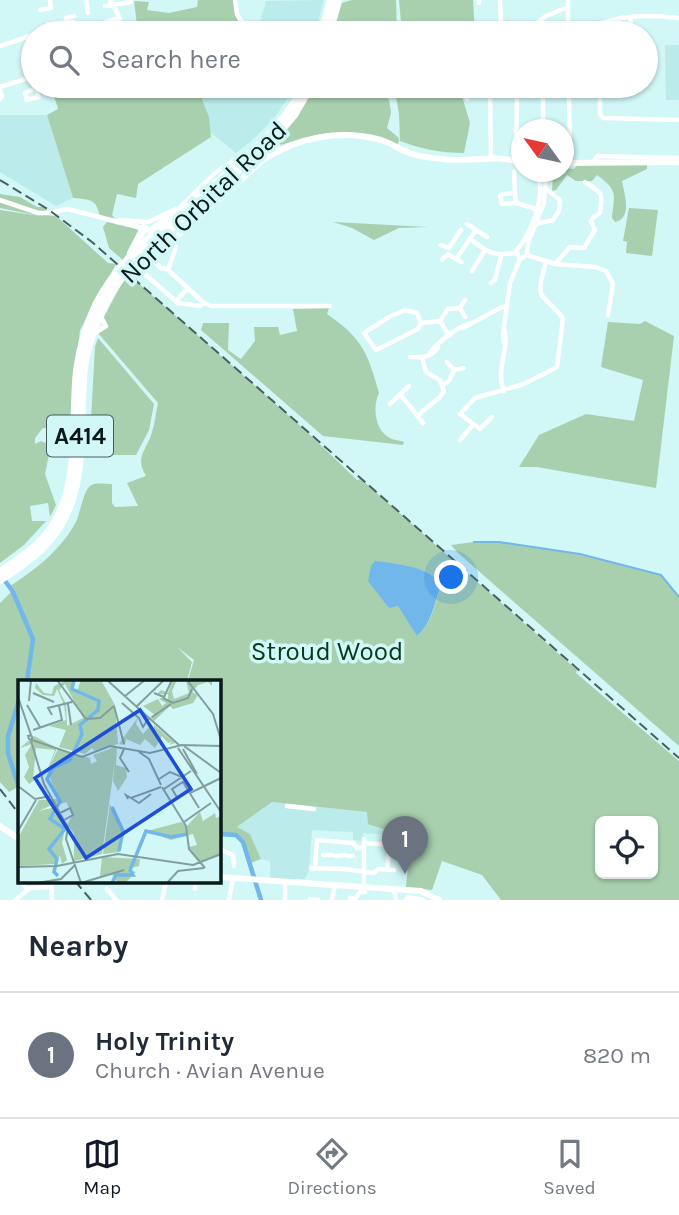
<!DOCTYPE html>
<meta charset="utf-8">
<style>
:root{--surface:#fff;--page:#f2f2f3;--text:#1f2937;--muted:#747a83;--line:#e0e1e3;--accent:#111827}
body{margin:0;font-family:Karla,sans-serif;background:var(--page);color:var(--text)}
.controls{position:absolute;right:21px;bottom:21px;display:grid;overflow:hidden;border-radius:10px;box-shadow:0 2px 5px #0004}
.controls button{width:63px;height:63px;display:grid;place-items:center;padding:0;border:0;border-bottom:2px solid var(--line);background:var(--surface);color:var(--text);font:35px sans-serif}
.compass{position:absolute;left:511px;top:119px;width:63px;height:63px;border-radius:50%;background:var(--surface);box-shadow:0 2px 5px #0004;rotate:303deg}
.you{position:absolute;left:452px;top:578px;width:24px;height:24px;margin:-18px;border:5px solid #fff;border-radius:50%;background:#1a73e8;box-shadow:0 0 0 10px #1a73e833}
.badge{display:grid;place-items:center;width:46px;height:46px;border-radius:50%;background:var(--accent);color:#fff;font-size:23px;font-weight:700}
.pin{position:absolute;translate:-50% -58px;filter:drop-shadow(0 2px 4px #0008)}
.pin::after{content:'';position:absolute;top:37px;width:24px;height:21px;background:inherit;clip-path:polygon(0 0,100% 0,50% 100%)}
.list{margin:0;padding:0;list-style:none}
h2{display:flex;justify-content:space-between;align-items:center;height:91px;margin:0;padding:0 28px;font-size:30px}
h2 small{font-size:23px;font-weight:400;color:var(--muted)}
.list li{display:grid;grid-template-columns:46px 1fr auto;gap:21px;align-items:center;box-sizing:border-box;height:126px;padding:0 28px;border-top:2px solid var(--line)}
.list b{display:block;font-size:26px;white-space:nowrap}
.list p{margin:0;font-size:23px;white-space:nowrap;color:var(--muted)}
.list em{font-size:23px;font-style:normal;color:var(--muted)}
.icon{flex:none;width:38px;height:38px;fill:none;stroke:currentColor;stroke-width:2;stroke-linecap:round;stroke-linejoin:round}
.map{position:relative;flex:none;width:679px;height:900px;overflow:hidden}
.search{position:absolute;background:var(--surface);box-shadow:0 2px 5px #0004;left:21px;right:21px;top:21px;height:77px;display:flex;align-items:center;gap:18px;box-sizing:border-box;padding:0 24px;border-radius:38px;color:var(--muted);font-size:26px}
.sheet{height:217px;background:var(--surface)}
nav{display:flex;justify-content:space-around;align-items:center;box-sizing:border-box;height:98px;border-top:2px solid var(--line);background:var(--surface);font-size:19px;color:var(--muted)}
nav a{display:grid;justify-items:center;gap:4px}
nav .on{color:var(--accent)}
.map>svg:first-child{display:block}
.built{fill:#bbebeb}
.green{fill:#a8d0af;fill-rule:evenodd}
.water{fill:#72b7ea}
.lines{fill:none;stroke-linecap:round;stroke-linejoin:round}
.stream{stroke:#72b7ea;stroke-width:2}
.river{stroke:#72b7ea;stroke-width:4.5}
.minor{stroke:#fff;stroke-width:4.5}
.major{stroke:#fff;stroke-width:6}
.highway{stroke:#fff;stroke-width:8}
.rail{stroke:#4a5f5f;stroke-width:2;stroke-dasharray:10 5;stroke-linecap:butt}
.labels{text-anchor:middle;stroke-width:7;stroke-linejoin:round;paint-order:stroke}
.shield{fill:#d1f7f7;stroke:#465c5c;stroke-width:2}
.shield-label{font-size:24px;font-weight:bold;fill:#0b1919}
.street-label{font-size:26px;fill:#0b1919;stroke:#d1f7f7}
.park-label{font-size:26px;fill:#073a18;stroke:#d1f7f7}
.inset-river{fill:none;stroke:#72b7ea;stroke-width:3.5}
.inset-road{fill:none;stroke:#829e9e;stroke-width:2}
.view{fill:#1d4ed8;fill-opacity:0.15;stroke:#1d4ed8;stroke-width:3.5}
.inset-edge{fill:none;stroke:#0b1919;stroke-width:3.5}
</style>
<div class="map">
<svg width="679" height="900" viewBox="0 0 679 900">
<rect width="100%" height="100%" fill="#d1f7f7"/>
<path class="built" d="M324 0 315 33H257L266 1Z
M665 45H679V100H666Z
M197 86H296L273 120 250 142 236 153 210 132 209 117Z
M0 115H47L73 198 56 206 0 172Z
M272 802 367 812 392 832 391 835 363 833 362 841 353 840V832L312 830 309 870 305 879H270V861L261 859 250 834 236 828Z"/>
<path class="green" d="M198 0H233L236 17 246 33H138L134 1 149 2 147 10 169 13 197 7Z
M352 0H396L397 33H333L342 3Z
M399 0H473L475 33H402Z
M51 86H197L209 117 211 137 138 184 136 198 117 194 112 215 115 219 100 217C96 198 91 200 73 198L47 115 58 109Z
M314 86H357L389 99 391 113 387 128 399 138 398 145C362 125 318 132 281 145L279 143 280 137 297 117Z
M394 86H459L470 123 464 153C441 153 421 149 400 141L399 114Z
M577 165H647V169L622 181C624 193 633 218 615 222L612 218C614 194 619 191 597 175L592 181H576L567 175 556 190 552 191 553 175 556 172H564V168L574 169Z
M0 194 20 197 37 207H44L51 216H56L108 263 116 264 80 330 69 430 43 428 35 438V444L41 441 51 445 45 474 56 505 50 517 48 503 30 506 32 521H46L24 545 0 563V210L40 216 0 208Z
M629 208 658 210 652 256 626 253 627 242H630L623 241Z
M107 222 136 229 140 232 123 260 109 248 103 227Z
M333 222 428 227 399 228 374 240 352 228Z
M129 275 305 430 357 480 361 479 577 670 576 673 679 761V900H501L482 875 442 861 432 890 406 887 409 853 397 850 398 836 391 835 392 832 368 824 367 812 272 802 237 827 250 834 261 859 251 863C239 845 248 831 219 833V681H188L194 660 177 647 192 662 187 681H19V785L17 783 18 787 9 792 0 782V603L12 591 9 587C36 569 60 551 76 522 80 513 84 490 90 486 95 482 105 484 112 484V503L115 507 138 506 127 483 146 476C134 456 147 451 152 432 155 423 156 412 158 403L98 333 106 328 103 319 122 283ZM375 562C395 564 431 565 441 586 433 606 434 621 417 636ZM600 821H653V874H600Z
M329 308 327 314C362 338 368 353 379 393 373 405 374 427 387 436 391 440 398 440 404 442L403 445 323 436 201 330 203 323H229L228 350 241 359 255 341 254 327H278L280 335 297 331 293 309Z
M645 321 674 336 656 488 537 467H519L539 435 586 414 634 421 643 380 601 367 608 322 640 324Z
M98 338 154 404 149 430 136 455H89L95 347Z
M474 542H499L580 554 661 575 679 597V746L458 553 451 545Z"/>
<path class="water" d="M375 561C395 564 431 565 441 586 433 605 433 622 417 636L398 606 389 608 368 581 371 566Z"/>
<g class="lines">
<path class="stream" d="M474 542H499L580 554 661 575 679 597"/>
<path class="river" d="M3 578 13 592 33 639 27 681
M19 700 8 736V753L19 788
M219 834 236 835 243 842 261 900"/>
<path class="minor" d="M86 0 88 13
M110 0 118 14 123 33
M235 0 237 14 248 33
M479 0V3
M568 0V33
M105 6 131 2
M40 10 51 8 50 0
M630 17 632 33
M541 21 542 33
M66 23 73 22
M48 24 49 33
M494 29 501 22 500 0
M43 33H45
M65 33 66 18 74 16
M101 33 106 22 120 18
M524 33 546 16 568 7
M599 33 600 24C623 14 654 15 679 18
M0 46 33 35
M646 58 649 62 646 82
M33 63V67
M35 86 39 97 27 100 25 93 36 88
M461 86 467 99
M490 86 491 158
M543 86V130
M569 86 570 162
M600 86V114L603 118 679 120
M0 87 32 77
M0 91 2 96 0 99
M516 161 517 86
M594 161 597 156 679 158
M514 172 515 193
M0 200 38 213H50L67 209 143 228
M516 203 515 193 503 194 500 196 502 204 516 203 536 209
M117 222 119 220 148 222 176 209
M467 224 487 237
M536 224 553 220 559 211 560 200 545 188
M149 230 177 210 215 173 234 160
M174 239 176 247 168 270 204 303 212 306H330
M470 239C490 253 491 256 516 253
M441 245 449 248 461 230
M527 255 555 264 595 267 606 271 613 284 608 315
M148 256 161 268 167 269
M456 259 476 230
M520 259 527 255 528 243 544 203 546 173
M520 259 516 251C530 235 547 196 537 175
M442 260 448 254 461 262
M555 264 570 247 584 248 595 230 591 221 594 217 600 213C603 192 603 194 585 182
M137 267 178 303 201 306 204 303
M472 271 485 250
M491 283 495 280 501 256
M176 301 188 288
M405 310 417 313 421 323 418 329 376 350 364 333 389 317Z
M465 317 460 308 465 300
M440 321 448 309 460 308
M421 323 440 321 449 336
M463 328 502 307H507
M95 333 106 326 101 317
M504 343 503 334 510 283 520 259
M430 353C437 342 460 325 472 323
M410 357C421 358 434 357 438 346
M447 362 454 370 464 368
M443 385 449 381 454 370
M504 391C495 371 509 351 505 331
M400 394 423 423
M390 404 409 386
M418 415 440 397 444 391 440 380 426 372 422 358
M492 417 480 429 460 414 475 398 524 384 557 367 563 318C541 290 534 303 546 262
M460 440 473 425
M287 806 314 809
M364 839V887
M364 843 390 845 387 870
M219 849 233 855 234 866
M323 855H333
M336 856 345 855
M348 856H353
M311 868 344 869 374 873 378 869 394 870
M315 869 317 840 353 843 357 848H363
M21 881 27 889
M51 881 52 900
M285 882V900
M361 887 360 892H365V887
M107 889 116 900
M195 889 196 881
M394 889 396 900
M350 898 355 899 360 892
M310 899 318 900
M15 900 30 888 51 887
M162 900 166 881
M229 900 233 878
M332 900 335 885
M406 900 408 897 424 900"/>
<path class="major" d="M564 163 679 162
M534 172 540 175 546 172
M144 228 168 239H174L263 160C298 137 340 129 381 140 391 143 400 150 410 153 420 157 431 158 442 159 469 163 496 153 522 163
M0 826 19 839
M219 877 421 891 439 900"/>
<path class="highway" d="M322 33 331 0
M329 33 338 0
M277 135 274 143 277 151
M131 253 144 228
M0 572C16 561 33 551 46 535 83 490 71 425 77 371 80 348 86 326 96 305 140 217 260 175 304 86
M0 580C19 567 39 555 53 536 90 489 78 422 84 367 88 341 97 319 109 297 125 267 152 245 177 223 210 194 245 166 277 135L294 115 311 86"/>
<path class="rail" d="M0 180 49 210 92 242 679 758
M0 789 19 814
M75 881 91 900"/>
</g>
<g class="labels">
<rect class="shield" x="47" y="415.5" width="66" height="41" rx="5"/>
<g class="shield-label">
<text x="80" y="444">A414</text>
</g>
<g class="street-label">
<text transform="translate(203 202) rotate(-44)" y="9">North Orbital Road</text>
</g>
<g class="park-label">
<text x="327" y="660">Stroud Wood</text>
</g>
</g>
<g transform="translate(18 680)">
<rect width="203" height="203" fill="#d1f7f7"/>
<path d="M49 0H56L54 8 59 11 63 0H83L97 25 100 64 77 71 74 68 67 74 41 67 48 50 31 46 48 40 46 25 39 9 36 16 25 15 17 8 18 3 26 13 34 14 36 6ZM47 4 65 38 49 46 48 24 41 10ZM155 0H159L154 11 156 19 171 13 168 0H194V6L190 2 180 5 174 12 180 15 175 23 155 29 152 26 136 41 132 37 137 35 125 26 140 19 144 26 148 23 141 19 148 16 145 19 150 21V14H139L143 10 150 13ZM120 37 118 44 125 54 132 46 136 52V45L157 63 151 65 154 62 150 63 144 56 137 68 127 59 122 65 108 59 107 65 101 64ZM16 56 39 68 32 85 40 69 72 78 73 84 79 81 75 75 99 66 98 85 108 88 109 97 100 111 95 101 97 81 84 174 56 181V153L49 145 55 134 48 122 40 125 42 121 21 131 38 127 33 137 39 133 47 149 44 163 49 180 44 184 42 176 36 184 0 186V158L21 120 41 119 29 91 37 70 18 68 15 99 22 96 11 104 6 97 11 87 7 75 14 64 2 68ZM92 124 105 151 102 172 85 174ZM182 132 185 141 197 133 198 138 203 136V173L183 183 171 167 179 165 175 154 153 160 129 151 163 142 169 146ZM84 177 122 179 121 186 109 189 118 192 107 203H99L97 197 94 203 95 195 82 196Z" fill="#a8d0af" fill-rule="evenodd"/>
<path class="inset-river" d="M94 127 105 151 101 171M40 196 36 192 39 179 31 169 47 149 32 139 42 121 29 99 35 88 52 80 64 54 62 45 80 30 81 21 54 9 56 0M94 203 98 195H115L112 190 128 151 153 157 170 154"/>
<path class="inset-road" d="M39 0 68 39 82 38 96 26M89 0 161 65M169 0 195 34 203 60M15 13 36 22M136 13 146 17 154 0M107 16 127 0M0 17 13 55M145 18 155 23 170 18 174 9M11 21 13 0M104 23 121 38 125 47 131 38M50 24 53 45M9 25 22 47M96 26 106 64M119 26 146 0M34 35 30 28 54 22M134 37 153 24M15 50 44 40 41 26M14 59V57L13 55 10 56 11 59 64 77 92 66 132 73 164 65M13 61 26 104 50 148 48 159 63 203M162 65 203 66M166 66 203 93M160 68 203 132M106 69 102 78 111 92M165 69 179 94M121 72 131 79 143 105M141 99 152 92 164 97M0 106 17 119 33 116M144 107 168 146 171 169 187 188M146 109 173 91M172 113 203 98M113 118 121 123 133 114M110 119 108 115 113 118 143 107M160 119 154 109 165 102 181 128M42 133 52 128 55 135 46 140M166 142 193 123M0 151 18 120M0 187 39 186 100 174 175 185 203 174M19 203 43 199 57 185M63 203 106 190M149 203 160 191 186 188"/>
<path class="view" d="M122 30 173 109 68 178 17 98Z"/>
<rect width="203" height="203" class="inset-edge"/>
</g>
</svg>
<div class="controls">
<button><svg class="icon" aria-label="locate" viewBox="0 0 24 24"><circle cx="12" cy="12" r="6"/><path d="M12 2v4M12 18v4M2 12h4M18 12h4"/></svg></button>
</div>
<svg class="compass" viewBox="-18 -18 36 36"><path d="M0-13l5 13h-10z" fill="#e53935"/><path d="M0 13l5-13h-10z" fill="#747a83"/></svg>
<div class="you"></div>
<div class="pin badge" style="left:405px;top:874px;background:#6b7280">1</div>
<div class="search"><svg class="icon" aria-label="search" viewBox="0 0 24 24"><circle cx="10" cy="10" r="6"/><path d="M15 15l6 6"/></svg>Search here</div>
</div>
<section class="sheet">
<h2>Nearby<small></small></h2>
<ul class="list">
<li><span class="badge" style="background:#6b7280">1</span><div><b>Holy Trinity</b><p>Church · Avian Avenue</p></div><em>820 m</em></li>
</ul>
</section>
<nav>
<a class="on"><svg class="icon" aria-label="map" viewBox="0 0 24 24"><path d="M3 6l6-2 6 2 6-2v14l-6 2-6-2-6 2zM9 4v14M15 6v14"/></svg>Map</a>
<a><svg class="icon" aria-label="directions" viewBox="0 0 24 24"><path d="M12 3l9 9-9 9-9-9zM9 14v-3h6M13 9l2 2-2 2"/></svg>Directions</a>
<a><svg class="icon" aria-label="saved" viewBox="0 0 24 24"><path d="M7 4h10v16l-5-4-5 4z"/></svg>Saved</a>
</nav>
